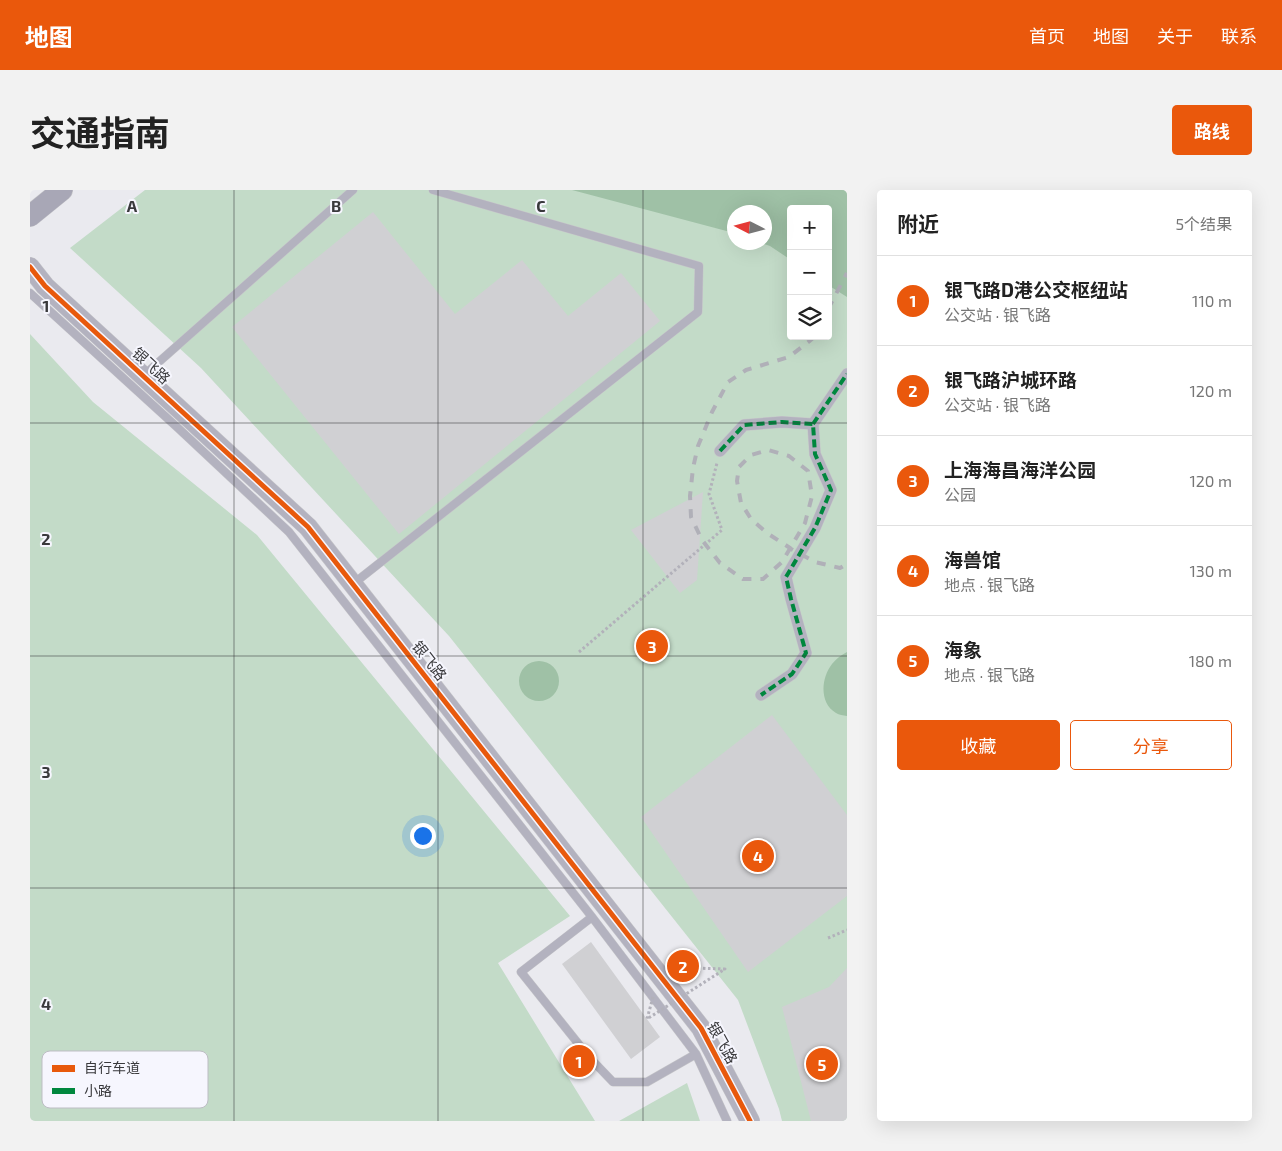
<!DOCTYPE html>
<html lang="zh">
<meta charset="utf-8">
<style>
:root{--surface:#fff;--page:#f2f2f2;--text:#222;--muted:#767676;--line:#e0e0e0;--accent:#ea580c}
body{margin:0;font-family:"Exo 2","Noto Sans SC",sans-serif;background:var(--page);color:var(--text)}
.controls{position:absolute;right:15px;top:15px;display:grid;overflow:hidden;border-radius:5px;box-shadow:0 5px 20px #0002}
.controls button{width:45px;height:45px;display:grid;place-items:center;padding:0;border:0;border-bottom:1px solid var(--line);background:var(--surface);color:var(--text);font:25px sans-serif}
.compass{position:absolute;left:697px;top:15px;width:45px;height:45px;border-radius:50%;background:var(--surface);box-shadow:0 5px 20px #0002;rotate:276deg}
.you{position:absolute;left:392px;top:645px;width:18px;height:18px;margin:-12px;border:4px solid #fff;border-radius:50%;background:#1a73e8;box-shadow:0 0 0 8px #1a73e833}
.badge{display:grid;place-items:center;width:32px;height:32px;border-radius:50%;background:var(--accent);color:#fff;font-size:16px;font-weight:700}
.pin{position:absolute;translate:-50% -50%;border:2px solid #fff;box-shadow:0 1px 5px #0006}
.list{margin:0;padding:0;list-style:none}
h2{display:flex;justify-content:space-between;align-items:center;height:65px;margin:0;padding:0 20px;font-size:21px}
h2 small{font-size:16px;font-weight:400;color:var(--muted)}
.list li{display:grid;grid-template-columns:32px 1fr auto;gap:15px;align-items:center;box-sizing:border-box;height:90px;padding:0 20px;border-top:1px solid var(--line)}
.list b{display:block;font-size:19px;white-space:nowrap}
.list p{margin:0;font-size:16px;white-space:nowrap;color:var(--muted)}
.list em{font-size:16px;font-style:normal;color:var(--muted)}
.actions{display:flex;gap:10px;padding:15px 20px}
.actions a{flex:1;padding:11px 0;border:1px solid var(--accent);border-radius:5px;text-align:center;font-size:18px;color:var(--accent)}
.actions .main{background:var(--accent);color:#fff}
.icon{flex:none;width:28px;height:28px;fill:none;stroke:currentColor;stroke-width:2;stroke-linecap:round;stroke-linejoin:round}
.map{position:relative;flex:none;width:817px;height:931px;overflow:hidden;border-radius:5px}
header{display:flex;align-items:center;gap:30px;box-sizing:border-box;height:70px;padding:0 25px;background:var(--accent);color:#fff}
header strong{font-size:24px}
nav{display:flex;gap:28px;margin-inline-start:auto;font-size:18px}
.intro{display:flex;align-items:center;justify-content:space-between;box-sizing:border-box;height:120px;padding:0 30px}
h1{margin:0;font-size:35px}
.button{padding:12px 22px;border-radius:5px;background:var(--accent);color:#fff;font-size:18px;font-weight:700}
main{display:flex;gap:30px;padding:0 30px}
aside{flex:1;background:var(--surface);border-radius:5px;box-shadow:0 5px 20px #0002}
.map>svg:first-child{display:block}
.green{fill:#c3dbc8;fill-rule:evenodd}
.water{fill:#9fc1a6}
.building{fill:#d0d0d3}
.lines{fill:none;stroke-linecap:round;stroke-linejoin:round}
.service-casing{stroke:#c7c7ca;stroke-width:9}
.pedestrian-casing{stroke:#c7c7ca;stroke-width:12}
.tertiary-casing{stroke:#c7c7ca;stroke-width:20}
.secondary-casing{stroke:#c7c7ca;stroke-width:22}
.path{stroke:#b2b1ba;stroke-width:3;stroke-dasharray:2.5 2.5;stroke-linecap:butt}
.service{stroke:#b3b2bf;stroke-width:8}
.pedestrian{stroke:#b3b2bf;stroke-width:11}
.tertiary{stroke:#b3b2bf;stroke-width:19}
.secondary{stroke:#a8a7b6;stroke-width:21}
.rail{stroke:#b0b0b8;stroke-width:4;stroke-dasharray:9 9;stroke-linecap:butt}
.path-bridge{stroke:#b2b1ba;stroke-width:3;stroke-dasharray:2.5 2.5;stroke-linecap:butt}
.quiet{stroke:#00873e;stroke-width:4;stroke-dasharray:8 4;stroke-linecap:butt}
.cycleway-casing{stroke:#f6f6fe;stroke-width:8}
.cycleway{stroke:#e8590c;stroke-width:5}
.grid{fill:none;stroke:#39393c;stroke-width:1;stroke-opacity:0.55}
.labels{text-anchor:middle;stroke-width:4;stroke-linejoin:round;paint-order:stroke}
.street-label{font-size:15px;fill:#39393c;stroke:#f6f6fe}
.key{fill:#f6f6fe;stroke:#bdbdc4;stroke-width:1}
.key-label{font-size:14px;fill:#39393c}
.grid-label{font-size:16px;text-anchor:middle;font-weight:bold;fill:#39393c;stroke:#f6f6fe;stroke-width:4;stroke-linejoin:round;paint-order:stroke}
</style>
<header>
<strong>地图</strong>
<nav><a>首页</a><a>地图</a><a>关于</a><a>联系</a></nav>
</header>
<div class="intro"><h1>交通指南</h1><a class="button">路线</a></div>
<main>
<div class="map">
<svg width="817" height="931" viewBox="0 0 817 931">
<rect width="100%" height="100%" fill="#eaeaef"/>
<path class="green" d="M115 0H817V931H752L749 919 708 810 419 446 171 178 40 58ZM761 19H798V146H761ZM704 22H734V52H704Z
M0 144 63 212 227 345 540 726 468 773 565 931H0Z
M657 893 670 931H589Z"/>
<path class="water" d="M542 0H817V107L798 95V19H761V70L740 56 731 53 734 52V22H704V43Z
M817 462V526C813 525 809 525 806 523 789 513 791 488 802 474 806 469 811 465 817 462Z
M489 491a20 20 0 1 1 40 0a20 20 0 1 1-40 0Z"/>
<path class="building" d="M343 22 425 124 492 70 538 126 591 83 630 131 369 344 202 137Z
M673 302 667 390 650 403 601 340Z
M742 525 817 625V706L718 782 611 627Z
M561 752 630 847 601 869 532 774Z
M817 778V931H781L752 817 799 797Z"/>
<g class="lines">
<defs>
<path id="service" d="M0 103 148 238 259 342 562 727 666 864 697 931
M113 186 323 0
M323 394 668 122 669 76 403 0
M562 727 491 782 559 867 583 892H617L666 864"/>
<path id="pedestrian" d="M783 234 817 184
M690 261 714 235 752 232 783 234 785 264 801 300 785 338 756 387 761 409 776 463 762 484 731 505"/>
<path id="tertiary" d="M0 77 15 96 278 337 671 838 720 931"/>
<path id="secondary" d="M0 26 32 0"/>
</defs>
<use href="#service" class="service-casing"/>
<use href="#pedestrian" class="pedestrian-casing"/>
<use href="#tertiary" class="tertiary-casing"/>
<use href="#secondary" class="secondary-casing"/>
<path class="path" d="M549 462 692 340 679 304 687 273
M798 748 817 740"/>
<use href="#service" class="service"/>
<use href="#pedestrian" class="pedestrian"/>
<use href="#tertiary" class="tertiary"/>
<use href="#secondary" class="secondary"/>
<path class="rail" d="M798 119 817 83
M784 146 782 149 759 167 716 180 698 192 682 222 668 256 663 278 660 306 661 327 672 350 690 373 713 389H733L752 372 775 333 782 306 778 281 759 266 738 260 721 265 709 277 707 291 711 313 721 329 737 343 760 358 761 359 785 372 810 378 817 374"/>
<path class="path-bridge" d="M623 807 617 829 695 779 663 778"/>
<path class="quiet" d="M783 234 817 184
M690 261 714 235 752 232 783 234 785 264 801 300 785 338 756 387 761 409 776 463 762 484 731 505"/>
<defs>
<path id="cycleway" d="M0 77 15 96 278 337 671 838 720 931"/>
</defs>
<use href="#cycleway" class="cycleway-casing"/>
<use href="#cycleway" class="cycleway"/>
</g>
<path class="grid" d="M204 0V931M408 0V931M613 0V931M0 233H817M0 466H817M0 698H817"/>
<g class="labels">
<g class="street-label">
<text transform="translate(121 176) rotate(43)" y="5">银飞路</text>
<text transform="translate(399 471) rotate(52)" y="5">银飞路</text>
<text transform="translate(692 853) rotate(61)" y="5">银飞路</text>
</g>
</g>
<rect x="12" y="861" width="166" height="57" rx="8" class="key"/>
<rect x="22" y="875" width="23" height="7" fill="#e8590c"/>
<rect x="22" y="898" width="23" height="6" fill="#00873e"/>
<g class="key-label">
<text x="54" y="883">自行车道</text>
<text x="54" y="906">小路</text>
</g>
<g class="grid-label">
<text x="102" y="22">A</text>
<text x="306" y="22">B</text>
<text x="511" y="22">C</text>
<text x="16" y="122">1</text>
<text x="16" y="355">2</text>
<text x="16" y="588">3</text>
<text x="16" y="820">4</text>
</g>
</svg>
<div class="controls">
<button>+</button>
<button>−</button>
<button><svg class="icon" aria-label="layers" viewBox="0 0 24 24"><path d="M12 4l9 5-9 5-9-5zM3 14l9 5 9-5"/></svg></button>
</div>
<svg class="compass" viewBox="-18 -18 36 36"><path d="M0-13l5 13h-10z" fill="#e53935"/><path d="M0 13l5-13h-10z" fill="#767676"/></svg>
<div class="you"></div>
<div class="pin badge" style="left:549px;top:871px">1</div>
<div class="pin badge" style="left:653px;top:776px">2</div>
<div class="pin badge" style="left:622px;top:456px">3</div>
<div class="pin badge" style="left:728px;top:666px">4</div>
<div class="pin badge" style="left:792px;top:874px">5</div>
</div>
<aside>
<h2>附近<small>5个结果</small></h2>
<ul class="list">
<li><span class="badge">1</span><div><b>银飞路D港公交枢纽站</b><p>公交站 · 银飞路</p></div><em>110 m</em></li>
<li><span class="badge">2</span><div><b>银飞路沪城环路</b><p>公交站 · 银飞路</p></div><em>120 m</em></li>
<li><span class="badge">3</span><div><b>上海海昌海洋公园</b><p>公园</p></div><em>120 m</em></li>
<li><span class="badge">4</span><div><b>海兽馆</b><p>地点 · 银飞路</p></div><em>130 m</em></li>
<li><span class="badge">5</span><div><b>海象</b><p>地点 · 银飞路</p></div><em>180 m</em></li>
</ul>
<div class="actions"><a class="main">收藏</a><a>分享</a></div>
</aside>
</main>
